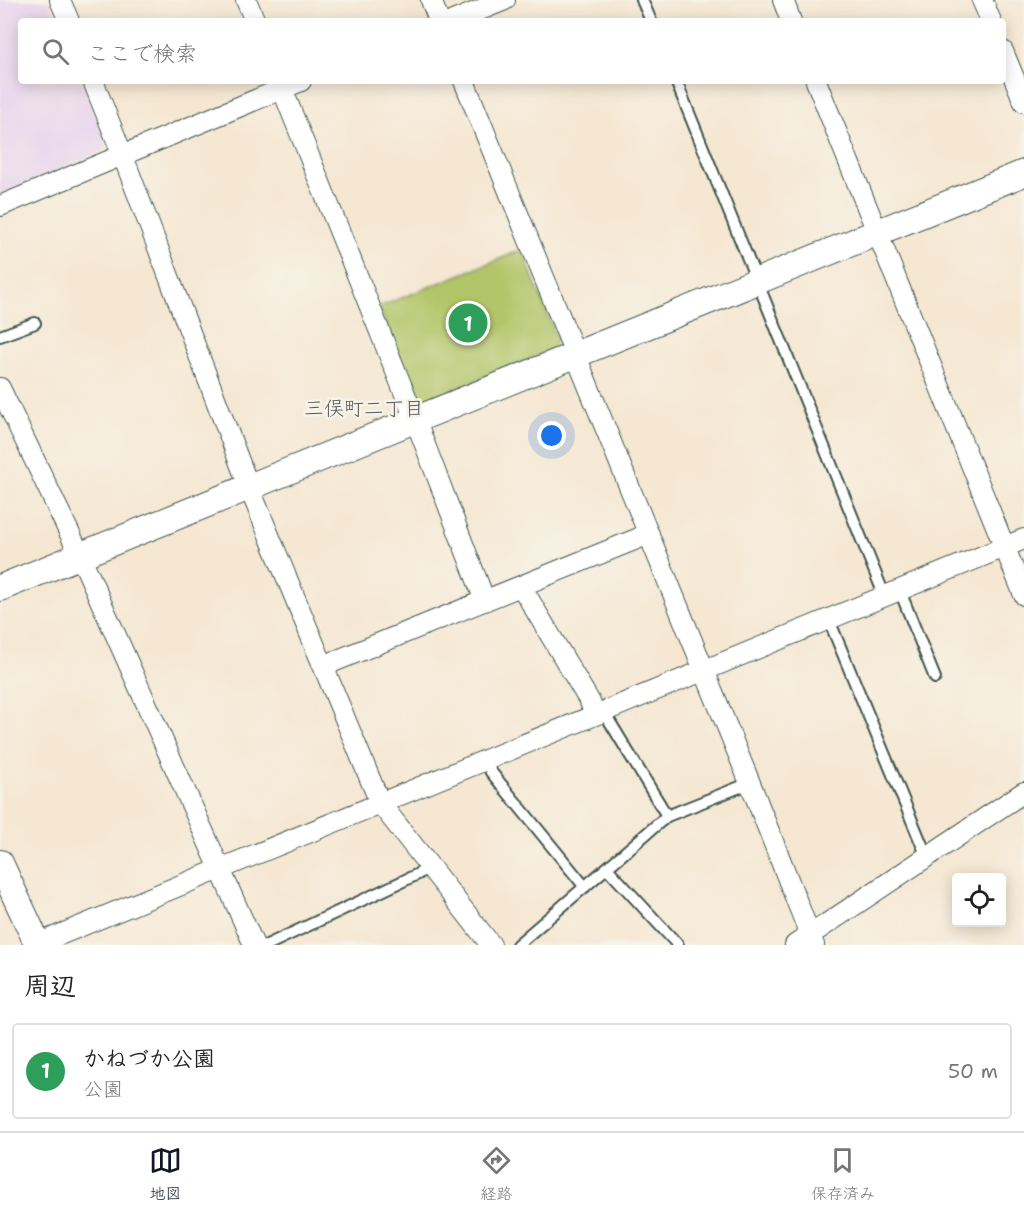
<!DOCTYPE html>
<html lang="ja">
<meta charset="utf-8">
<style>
:root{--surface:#fff;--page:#f2f2f2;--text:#222;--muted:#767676;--line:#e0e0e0;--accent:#111827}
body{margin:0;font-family:"Shantell Sans","Klee One",sans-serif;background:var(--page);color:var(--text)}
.controls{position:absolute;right:18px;bottom:18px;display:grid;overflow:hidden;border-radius:6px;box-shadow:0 3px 15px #0003}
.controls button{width:54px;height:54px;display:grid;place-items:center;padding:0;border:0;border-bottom:2px solid var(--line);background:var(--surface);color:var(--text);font:30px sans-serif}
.you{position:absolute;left:552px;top:436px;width:21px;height:21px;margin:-15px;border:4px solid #fff;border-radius:50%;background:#1a73e8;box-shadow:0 0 0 9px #1a73e833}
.badge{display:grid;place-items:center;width:39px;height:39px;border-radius:50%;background:var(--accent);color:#fff;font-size:20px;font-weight:700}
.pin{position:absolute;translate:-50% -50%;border:3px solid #fff;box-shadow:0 2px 6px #0006}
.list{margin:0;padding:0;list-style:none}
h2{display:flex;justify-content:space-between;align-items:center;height:78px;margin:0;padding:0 24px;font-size:26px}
h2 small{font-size:20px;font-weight:400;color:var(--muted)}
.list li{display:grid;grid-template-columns:39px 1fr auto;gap:18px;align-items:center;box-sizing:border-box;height:96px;margin:0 12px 12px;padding:0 12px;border:2px solid var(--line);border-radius:6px}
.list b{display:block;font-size:22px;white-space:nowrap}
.list p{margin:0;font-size:20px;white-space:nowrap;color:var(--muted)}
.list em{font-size:20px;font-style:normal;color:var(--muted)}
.icon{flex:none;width:33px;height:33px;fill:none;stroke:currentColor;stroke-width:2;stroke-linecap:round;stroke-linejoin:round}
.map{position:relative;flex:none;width:1024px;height:945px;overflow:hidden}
.search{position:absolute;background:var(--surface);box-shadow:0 3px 15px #0003;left:18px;right:18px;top:18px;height:66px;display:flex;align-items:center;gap:15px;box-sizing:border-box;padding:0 21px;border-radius:6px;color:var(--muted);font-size:22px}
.sheet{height:186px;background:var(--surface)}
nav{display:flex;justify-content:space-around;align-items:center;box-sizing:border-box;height:84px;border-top:2px solid var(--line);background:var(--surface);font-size:16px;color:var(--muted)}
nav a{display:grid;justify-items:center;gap:3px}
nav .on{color:var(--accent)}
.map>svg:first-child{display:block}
.built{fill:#e7d2ef}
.green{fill:#b3c569;stroke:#69814e;stroke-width:1.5}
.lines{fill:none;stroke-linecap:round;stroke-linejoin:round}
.service-casing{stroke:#3f564c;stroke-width:14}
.minor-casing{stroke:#3f564c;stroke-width:22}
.tertiary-casing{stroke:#3f564c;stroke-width:28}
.service{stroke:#fff;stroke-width:10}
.minor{stroke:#fff;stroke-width:20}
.tertiary{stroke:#fff;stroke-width:26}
.labels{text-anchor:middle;stroke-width:5;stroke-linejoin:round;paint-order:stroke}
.neighbourhood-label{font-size:20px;fill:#585c5f;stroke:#f7f3e8}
</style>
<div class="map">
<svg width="1024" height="945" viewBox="0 0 1024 945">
<rect width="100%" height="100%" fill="#f7f3e8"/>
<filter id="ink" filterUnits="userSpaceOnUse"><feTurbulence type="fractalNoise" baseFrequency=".0167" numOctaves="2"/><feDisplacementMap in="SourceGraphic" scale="12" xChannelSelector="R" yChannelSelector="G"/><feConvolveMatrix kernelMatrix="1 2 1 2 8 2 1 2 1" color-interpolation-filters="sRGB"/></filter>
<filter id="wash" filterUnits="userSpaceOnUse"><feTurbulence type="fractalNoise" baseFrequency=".008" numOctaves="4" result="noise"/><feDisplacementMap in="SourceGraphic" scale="24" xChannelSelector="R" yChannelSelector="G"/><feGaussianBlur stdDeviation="1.35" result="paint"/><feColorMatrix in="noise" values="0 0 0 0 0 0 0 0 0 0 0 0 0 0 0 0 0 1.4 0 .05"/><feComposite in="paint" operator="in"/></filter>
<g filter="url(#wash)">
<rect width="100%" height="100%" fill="#f5e7d2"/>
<path class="built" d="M0 0H48L57 21H21V81H81L106 142 102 152 0 194Z"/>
<path class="green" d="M522 250 557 338 552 350 425 401 414 395 379 307Z"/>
</g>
<g filter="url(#ink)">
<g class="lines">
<defs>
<path id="service" d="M642 0 651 21
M676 81 885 597
M0 336 35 323
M900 591 935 678
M829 620 927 857
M605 711 610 722 667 816
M486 760 491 772 585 887
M607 868 678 945
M267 945 418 874 429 866
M517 945 667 816 750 783"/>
<path id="minor" d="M60 0 69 21
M246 0 255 21
M431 0 439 21
M783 0 791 21
M982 0 991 21
M453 21 505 0
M1003 51 1024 102
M93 81 123 156 249 487 380 803 491 945
M279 81 415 419 485 601
M464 81 750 783 814 945
M816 81 1024 595
M0 206 301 81
M0 388 80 555 254 945
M521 586 590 702 595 715
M323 666 649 534
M35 945 1024 539
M795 945 1024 792"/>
<path id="tertiary" d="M0 588 1024 173
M0 863 38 945"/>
</defs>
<use href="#service" class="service-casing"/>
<use href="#minor" class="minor-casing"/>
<use href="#tertiary" class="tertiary-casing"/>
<use href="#service" class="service"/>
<use href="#minor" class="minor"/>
<use href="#tertiary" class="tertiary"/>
</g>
</g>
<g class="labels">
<g class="neighbourhood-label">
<text x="364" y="415">三俣町二丁目</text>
</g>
</g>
</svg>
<div class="controls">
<button><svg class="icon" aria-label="locate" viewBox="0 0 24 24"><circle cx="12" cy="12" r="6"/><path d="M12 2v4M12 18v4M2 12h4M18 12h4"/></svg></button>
</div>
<div class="you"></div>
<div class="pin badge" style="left:468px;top:323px;background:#2e9e5b">1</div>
<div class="search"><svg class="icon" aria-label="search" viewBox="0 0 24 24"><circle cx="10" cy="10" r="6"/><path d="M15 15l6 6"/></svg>ここで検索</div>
</div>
<section class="sheet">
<h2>周辺<small></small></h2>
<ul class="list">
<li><span class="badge" style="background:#2e9e5b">1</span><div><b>かねづか公園</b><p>公園</p></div><em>50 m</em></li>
</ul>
</section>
<nav>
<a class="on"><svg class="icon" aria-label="map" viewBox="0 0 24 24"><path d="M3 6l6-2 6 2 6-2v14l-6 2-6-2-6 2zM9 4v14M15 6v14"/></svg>地図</a>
<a><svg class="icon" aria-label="directions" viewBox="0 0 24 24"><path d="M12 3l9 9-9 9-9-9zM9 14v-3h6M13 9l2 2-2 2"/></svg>経路</a>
<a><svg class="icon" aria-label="saved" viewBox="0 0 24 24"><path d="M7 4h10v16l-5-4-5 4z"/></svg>保存済み</a>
</nav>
